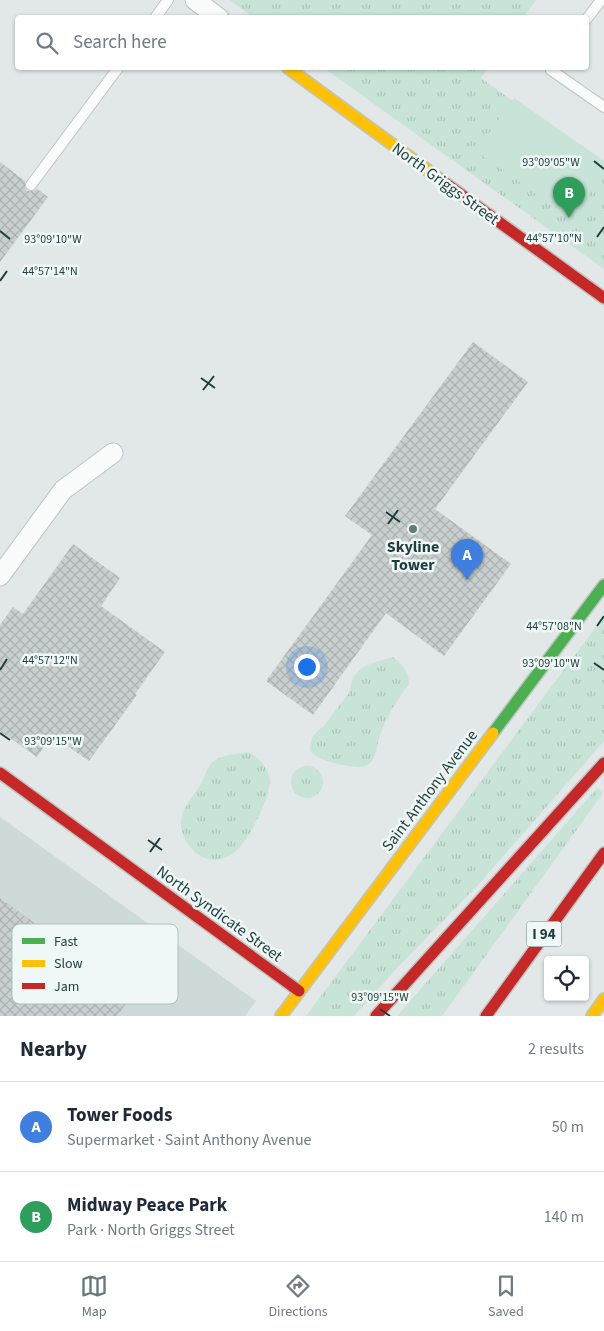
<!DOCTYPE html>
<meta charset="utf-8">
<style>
:root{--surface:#fff;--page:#f6f6f7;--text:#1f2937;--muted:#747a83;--line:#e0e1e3;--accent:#627978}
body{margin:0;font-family:"Source Sans 3",sans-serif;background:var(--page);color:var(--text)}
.controls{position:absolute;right:15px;bottom:15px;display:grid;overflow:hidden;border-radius:5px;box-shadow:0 1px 4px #0004}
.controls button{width:45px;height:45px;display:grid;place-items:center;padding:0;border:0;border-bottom:1px solid var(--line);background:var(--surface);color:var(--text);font:25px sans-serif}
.you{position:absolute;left:306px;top:666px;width:18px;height:18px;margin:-12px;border:4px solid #fff;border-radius:50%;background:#1a73e8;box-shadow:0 0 0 8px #1a73e833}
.badge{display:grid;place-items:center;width:32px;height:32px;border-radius:50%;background:var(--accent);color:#fff;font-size:16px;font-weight:700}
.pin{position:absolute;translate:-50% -41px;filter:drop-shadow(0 1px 2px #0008)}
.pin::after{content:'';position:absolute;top:26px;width:18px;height:15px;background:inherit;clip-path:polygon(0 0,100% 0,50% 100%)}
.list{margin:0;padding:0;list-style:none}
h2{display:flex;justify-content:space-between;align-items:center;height:65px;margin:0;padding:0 20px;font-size:21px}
h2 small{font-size:16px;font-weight:400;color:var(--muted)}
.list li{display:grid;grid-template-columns:32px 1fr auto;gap:15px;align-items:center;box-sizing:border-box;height:90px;padding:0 20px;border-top:1px solid var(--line)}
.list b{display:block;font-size:19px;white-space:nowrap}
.list p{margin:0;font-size:16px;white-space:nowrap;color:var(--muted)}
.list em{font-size:16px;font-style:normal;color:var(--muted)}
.icon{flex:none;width:28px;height:28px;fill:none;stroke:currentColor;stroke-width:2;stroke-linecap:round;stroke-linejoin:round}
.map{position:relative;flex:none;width:604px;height:1016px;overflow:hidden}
.search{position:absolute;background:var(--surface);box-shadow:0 1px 4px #0004;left:15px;right:15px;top:15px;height:55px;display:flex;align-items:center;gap:12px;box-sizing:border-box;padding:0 18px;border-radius:5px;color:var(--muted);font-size:19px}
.sheet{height:245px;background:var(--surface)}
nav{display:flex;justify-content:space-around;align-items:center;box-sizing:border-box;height:70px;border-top:1px solid var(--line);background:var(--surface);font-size:14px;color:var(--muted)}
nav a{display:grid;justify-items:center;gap:2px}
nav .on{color:var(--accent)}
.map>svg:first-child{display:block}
.built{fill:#cedad8}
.grass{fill:url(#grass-tufts)}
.garden{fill:#c8e3d8}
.building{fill:url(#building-cross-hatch)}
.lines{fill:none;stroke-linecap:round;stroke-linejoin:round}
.lane-casing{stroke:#bec5c4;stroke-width:12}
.street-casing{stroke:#bec5c4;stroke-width:21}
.fast-casing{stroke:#bdc6c5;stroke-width:14}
.slow-casing{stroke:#bdc6c5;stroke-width:14}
.jam-casing{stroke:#bdc6c5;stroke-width:14}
.lane{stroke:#fafcfb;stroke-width:10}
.street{stroke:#fafcfb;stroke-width:19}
.fast{stroke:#4caf50;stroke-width:11}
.slow{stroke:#ffc107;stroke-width:11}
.jam{stroke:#c62828;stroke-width:11}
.ticks{fill:none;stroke:#1e3d3c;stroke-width:2}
.poi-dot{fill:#627978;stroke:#eff8f6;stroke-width:2}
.labels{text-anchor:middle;stroke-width:5;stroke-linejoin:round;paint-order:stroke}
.shield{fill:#eff8f6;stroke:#5d7574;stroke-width:1}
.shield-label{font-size:15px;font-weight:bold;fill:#1e3d3c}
.street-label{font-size:16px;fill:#1e3d3c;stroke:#eff8f6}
.poi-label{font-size:16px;font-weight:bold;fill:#1e3d3c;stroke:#eff8f6}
.key{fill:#eff8f6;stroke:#b0c0be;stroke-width:1}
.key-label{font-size:14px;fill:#1e3d3c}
.ticks-label{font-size:12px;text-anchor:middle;fill:#1e3d3c;stroke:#eff8f6;stroke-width:5;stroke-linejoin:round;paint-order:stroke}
</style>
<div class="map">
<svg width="604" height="1016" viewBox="0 0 604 1016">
<defs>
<pattern id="grass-tufts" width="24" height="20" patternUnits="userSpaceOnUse" patternTransform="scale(1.25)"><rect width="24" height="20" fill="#c8e3d8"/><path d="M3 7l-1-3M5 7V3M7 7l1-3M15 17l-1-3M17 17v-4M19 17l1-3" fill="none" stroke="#abc4ba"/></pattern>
<pattern id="building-cross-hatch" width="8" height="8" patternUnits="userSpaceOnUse" patternTransform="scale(1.25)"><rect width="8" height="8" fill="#c8cfce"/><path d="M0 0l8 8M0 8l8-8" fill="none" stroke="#abb3b2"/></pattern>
</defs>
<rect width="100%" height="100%" fill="#e1e8e7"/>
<path class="built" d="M0 817 256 1001 245 1016H0Z"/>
<path class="grass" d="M230 0H536L524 17 254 18Z
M324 68H488L481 78 604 167V269Z
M604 616V741L478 885 396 969 354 1016H306Z
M393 657C402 664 409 672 409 684 397 700 387 716 380 735 377 744 377 758 369 764 361 770 347 765 338 764 329 762 316 758 310 751 310 740 314 732 323 727L349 693 353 677 361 668 375 662Z
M247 752C258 755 268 768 270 780 271 796 249 840 236 851 229 857 217 862 208 859 188 853 175 828 184 810 188 801 196 793 201 784 205 777 207 766 214 761 222 755 236 754 247 752Z
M291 782a16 16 0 1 1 32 0a16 16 0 1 1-32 0Z
M597 788 603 793 593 807 442 1016H397Z"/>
<path class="garden" d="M514 98 604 161V174L572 219 476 151Z"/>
<path class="building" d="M0 162 25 181V187L27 191H33L37 189 48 197 0 262Z
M473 342 528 382 435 509 511 564 444 656 386 613 313 715 266 681 372 535 345 516Z
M73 544 120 578 101 606 165 652 135 694 137 695 89 761 52 735 37 757 0 731V625L13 607 23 614Z
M0 898 133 994 117 1016H0Z"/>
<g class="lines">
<defs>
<path id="lane" d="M155 18 168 0
M586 20 601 0
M553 68 551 70 604 107
M31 185 118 68"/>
<path id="street" d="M195 0 219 18
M0 576 63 490 113 453"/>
<path id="fast" d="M493 733 604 585"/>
<path id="slow" d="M288 68 441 180
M281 1016 493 733
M592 1016 604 999"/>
<path id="jam" d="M441 180 604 298
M0 773 299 991
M376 1016 604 763
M486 1016 604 853"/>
</defs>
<use href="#lane" class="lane-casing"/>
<use href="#street" class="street-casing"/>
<use href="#fast" class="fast-casing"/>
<use href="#slow" class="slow-casing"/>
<use href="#jam" class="jam-casing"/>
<use href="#lane" class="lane"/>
<use href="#street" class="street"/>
<use href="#fast" class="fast"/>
<use href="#slow" class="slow"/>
<use href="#jam" class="jam"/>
</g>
<path class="ticks" d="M594 161 604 169M0 231 10 239M597 237 604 227M0 281 7 271M201 378 215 388M203 390 214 376M386 512 400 522M388 524 398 510M597 626 604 616M594 663 604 670M0 670 7 659M0 733 10 740M148 840 162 850M150 852 160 838M380 1009 390 1016"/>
<circle class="poi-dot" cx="413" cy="529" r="5"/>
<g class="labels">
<rect class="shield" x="526.5" y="921.5" width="35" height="25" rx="4"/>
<g class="shield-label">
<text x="544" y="939">I 94</text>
</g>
<g class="street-label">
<text transform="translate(446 183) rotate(36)" y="6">North Griggs Street</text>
<text transform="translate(429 790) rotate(-53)" y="6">Saint Anthony Avenue</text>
<text transform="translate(220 913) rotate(36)" y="6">North Syndicate Street</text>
</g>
<g class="poi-label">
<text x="413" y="552">Skyline<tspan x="413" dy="18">Tower</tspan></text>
</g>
</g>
<rect x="12" y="924" width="166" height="80" rx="8" class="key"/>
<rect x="22" y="938" width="23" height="6" fill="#4caf50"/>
<rect x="22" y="960" width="23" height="7" fill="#ffc107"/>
<rect x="22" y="983" width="23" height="6" fill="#c62828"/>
<g class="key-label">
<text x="54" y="946">Fast</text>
<text x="54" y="968">Slow</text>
<text x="54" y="991">Jam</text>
</g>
<g class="ticks-label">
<text x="551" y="166">93°09'05"W</text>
<text x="554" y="242">44°57'10"N</text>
<text x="53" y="243">93°09'10"W</text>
<text x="50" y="275">44°57'14"N</text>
<text x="554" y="630">44°57'08"N</text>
<text x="50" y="664">44°57'12"N</text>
<text x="551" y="667">93°09'10"W</text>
<text x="53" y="745">93°09'15"W</text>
<text x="380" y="1001">93°09'15"W</text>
</g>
</svg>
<div class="controls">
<button><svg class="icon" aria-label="locate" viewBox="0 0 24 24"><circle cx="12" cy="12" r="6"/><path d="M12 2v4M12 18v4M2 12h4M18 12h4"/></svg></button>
</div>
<div class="you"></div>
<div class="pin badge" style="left:467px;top:580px;background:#3f7fe0">A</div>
<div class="pin badge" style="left:569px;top:218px;background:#2e9e5b">B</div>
<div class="search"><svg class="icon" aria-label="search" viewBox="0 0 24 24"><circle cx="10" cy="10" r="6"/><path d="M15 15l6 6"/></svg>Search here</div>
</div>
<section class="sheet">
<h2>Nearby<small>2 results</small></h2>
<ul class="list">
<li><span class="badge" style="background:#3f7fe0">A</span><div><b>Tower Foods</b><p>Supermarket · Saint Anthony Avenue</p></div><em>50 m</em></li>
<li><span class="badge" style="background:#2e9e5b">B</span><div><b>Midway Peace Park</b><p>Park · North Griggs Street</p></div><em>140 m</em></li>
</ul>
</section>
<nav>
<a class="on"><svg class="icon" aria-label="map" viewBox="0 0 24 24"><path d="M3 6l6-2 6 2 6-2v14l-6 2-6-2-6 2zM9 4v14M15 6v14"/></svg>Map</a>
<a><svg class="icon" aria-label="directions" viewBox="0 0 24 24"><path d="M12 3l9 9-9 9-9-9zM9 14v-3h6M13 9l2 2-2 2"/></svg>Directions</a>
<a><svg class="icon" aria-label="saved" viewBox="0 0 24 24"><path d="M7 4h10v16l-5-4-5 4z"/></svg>Saved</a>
</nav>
